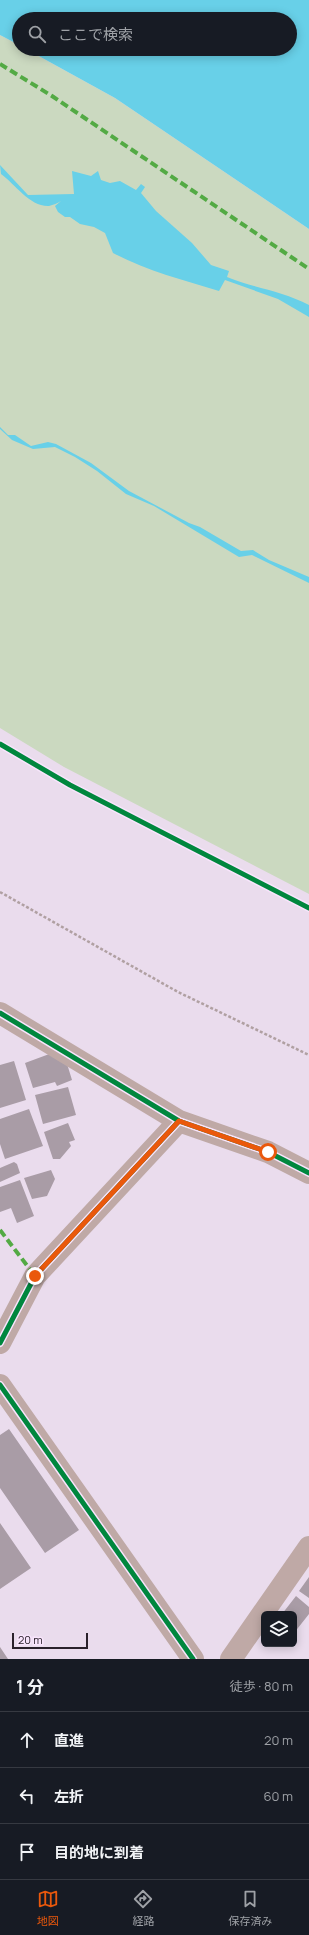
<!DOCTYPE html>
<html lang="ja">
<meta charset="utf-8">
<style>
:root{--surface:#171b24;--page:#242831;--text:#f1f3f6;--muted:#9ea1a6;--line:#363941;--accent:#ea580c}
body{margin:0;font-family:Manrope,"Noto Sans JP",sans-serif;background:var(--page);color:var(--text)}
.controls{position:absolute;right:12px;bottom:12px;display:grid;overflow:hidden;border-radius:6px;box-shadow:0 2px 10px #0003}
.controls button{width:36px;height:36px;display:grid;place-items:center;padding:0;border:0;border-bottom:1px solid var(--line);background:var(--surface);color:var(--text);font:20px sans-serif}
.scale{position:absolute;left:12px;bottom:10px;width:76px;box-sizing:border-box;padding-left:4px;border:2px solid #2a212b;border-top:0;font-size:11px;line-height:14px;white-space:nowrap;color:#2a212b;-webkit-text-stroke:3px #f9e5fd;paint-order:stroke}
.stop{position:absolute;width:12px;height:12px;margin:-9px;border:3px solid #ea580c;border-radius:50%;background:#fff}
.stop.end{background:#ea580c;border-color:#fff;box-shadow:0 1px 4px #0008}
.list{margin:0;padding:0;list-style:none}
h2{display:flex;justify-content:space-between;align-items:center;height:52px;margin:0;padding:0 16px;font-size:17px}
h2 small{font-size:13px;font-weight:400;color:var(--muted)}
.list li{display:grid;grid-template-columns:26px 1fr auto;gap:12px;align-items:center;box-sizing:border-box;height:56px;padding:0 16px;border-top:1px solid var(--line)}
.list b{display:block;font-size:15px;white-space:nowrap}
.list em{font-size:13px;font-style:normal;color:var(--muted)}
.icon{flex:none;width:22px;height:22px;fill:none;stroke:currentColor;stroke-width:2;stroke-linecap:round;stroke-linejoin:round}
.map{position:relative;flex:none;width:309px;height:1659px;overflow:hidden}
.search{position:absolute;background:var(--surface);box-shadow:0 2px 10px #0003;left:12px;right:12px;top:12px;height:44px;display:flex;align-items:center;gap:10px;box-sizing:border-box;padding:0 14px;border-radius:22px;color:var(--muted);font-size:15px}
.sheet{height:220px;background:var(--surface)}
nav{display:flex;justify-content:space-around;align-items:center;box-sizing:border-box;height:56px;border-top:1px solid var(--line);background:var(--surface);font-size:11px;color:var(--muted)}
nav a{display:grid;justify-items:center;gap:2px}
nav .on{color:var(--accent)}
.map>svg:first-child{display:block}
.green{fill:#cbd9c0}
.water{fill:#68d0e8}
.building{fill:#a99ca6}
.lines{fill:none;stroke-linecap:round;stroke-linejoin:round}
.path{stroke:#b0a0a2;stroke-width:2.5;stroke-dasharray:3 2;stroke-linecap:butt}
.minor{stroke:#bfa9a6;stroke-width:22}
.quiet{stroke:#53aa44;stroke-width:4;stroke-dasharray:8 4;stroke-linecap:butt}
.cycleway-casing{stroke:#f9e5fd;stroke-width:8}
.cycleway{stroke:#00873e;stroke-width:5}
.route{stroke:#ea580c;stroke-width:5}
</style>
<div class="map">
<svg width="309" height="1659" viewBox="0 0 309 1659">
<rect width="100%" height="100%" fill="#eadced"/>
<path class="green" d="M0 35 19 45V49H26L115 98 309 229V894L64 767 0 728Z"/>
<path class="water" d="M0 0H309V229L115 98 26 49H290V19H19V45L0 35Z
M0 165 28 195 74 194 72 171 91 176 98 171 101 180 110 183 120 181 136 190 141 184 145 187 141 193 156 211 192 243 211 265 229 271 227 277C254 288 283 291 309 305V317L278 299 225 280 219 291C183 280 147 271 113 253L105 233 94 227 80 224 70 217H65L58 212 55 206 61 201C58 203 53 205 49 206 30 207 15 184 1 174Z
M0 427 8 435H15L31 446 48 442 56 444 91 463 129 491 189 523 200 527 241 551 253 550 269 560 309 577V583L252 555 239 557 154 506 126 494 97 471 75 457 55 447 33 449 12 440 0 429Z"/>
<path class="building" d="M52 1053 64 1054 72 1080 57 1086 55 1082 33 1088 25 1063Z
M14 1061 26 1100 0 1108V1065Z
M68 1087 76 1115 43 1124 35 1095Z
M29 1109 43 1146 5 1159 0 1144V1119Z
M68 1123 75 1140 69 1142 71 1146 60 1159H53L44 1132Z
M14 1162 17 1164 20 1173 0 1182V1168Z
M51 1170 55 1179 47 1196 32 1199 24 1178Z
M20 1180 34 1216 17 1223 11 1208 0 1212V1187Z
M9 1429 79 1530 45 1553 0 1488V1435Z
M0 1523 31 1568 0 1589Z
M309 1577V1598L299 1591Z
M296 1596 309 1607V1614L294 1633V1614H282Z
M0 1647 8 1659H0Z"/>
<g class="lines">
<path class="path" d="M0 892 178 992 309 1055"/>
<path class="minor" d="M0 1013 179 1121 268 1152 309 1173
M0 1343 35 1276 179 1121
M0 1385 193 1659
M231 1659 309 1547"/>
<path class="quiet" d="M0 64 52 96 309 269
M0 1230 35 1276"/>
<defs>
<path id="cycleway" d="M0 744 70 785 309 908
M0 1013 179 1121 268 1152 309 1173
M0 1343 35 1276 179 1121
M0 1385 193 1659"/>
</defs>
<use href="#cycleway" class="cycleway-casing"/>
<use href="#cycleway" class="cycleway"/>
</g>
<g class="lines">
<path class="route" d="M35 1276 179 1121 268 1152"/>
</g>
</svg>
<div class="controls">
<button><svg class="icon" aria-label="layers" viewBox="0 0 24 24"><path d="M12 4l9 5-9 5-9-5zM3 14l9 5 9-5"/></svg></button>
</div>
<div class="scale">20 m</div>
<div class="stop" style="left:268px;top:1152px"></div>
<div class="stop end" style="left:35px;top:1276px"></div>
<div class="search"><svg class="icon" aria-label="search" viewBox="0 0 24 24"><circle cx="10" cy="10" r="6"/><path d="M15 15l6 6"/></svg>ここで検索</div>
</div>
<section class="sheet">
<h2>1 分<small>徒歩 · 80 m</small></h2>
<ul class="list">
<li><svg class="icon" aria-label="ahead" viewBox="0 0 24 24"><path d="M12 20V5M6 11l6-6 6 6"/></svg><div><b>直進</b></div><em>20 m</em></li>
<li><svg class="icon" aria-label="left" viewBox="0 0 24 24"><path d="M17 20v-9H6M10 6l-5 5 5 5"/></svg><div><b>左折</b></div><em>60 m</em></li>
<li><svg class="icon" aria-label="arrive" viewBox="0 0 24 24"><path d="M6 21V4h12l-3 4 3 4H6"/></svg><div><b>目的地に到着</b></div></li>
</ul>
</section>
<nav>
<a class="on"><svg class="icon" aria-label="map" viewBox="0 0 24 24"><path d="M3 6l6-2 6 2 6-2v14l-6 2-6-2-6 2zM9 4v14M15 6v14"/></svg>地図</a>
<a><svg class="icon" aria-label="directions" viewBox="0 0 24 24"><path d="M12 3l9 9-9 9-9-9zM9 14v-3h6M13 9l2 2-2 2"/></svg>経路</a>
<a><svg class="icon" aria-label="saved" viewBox="0 0 24 24"><path d="M7 4h10v16l-5-4-5 4z"/></svg>保存済み</a>
</nav>
